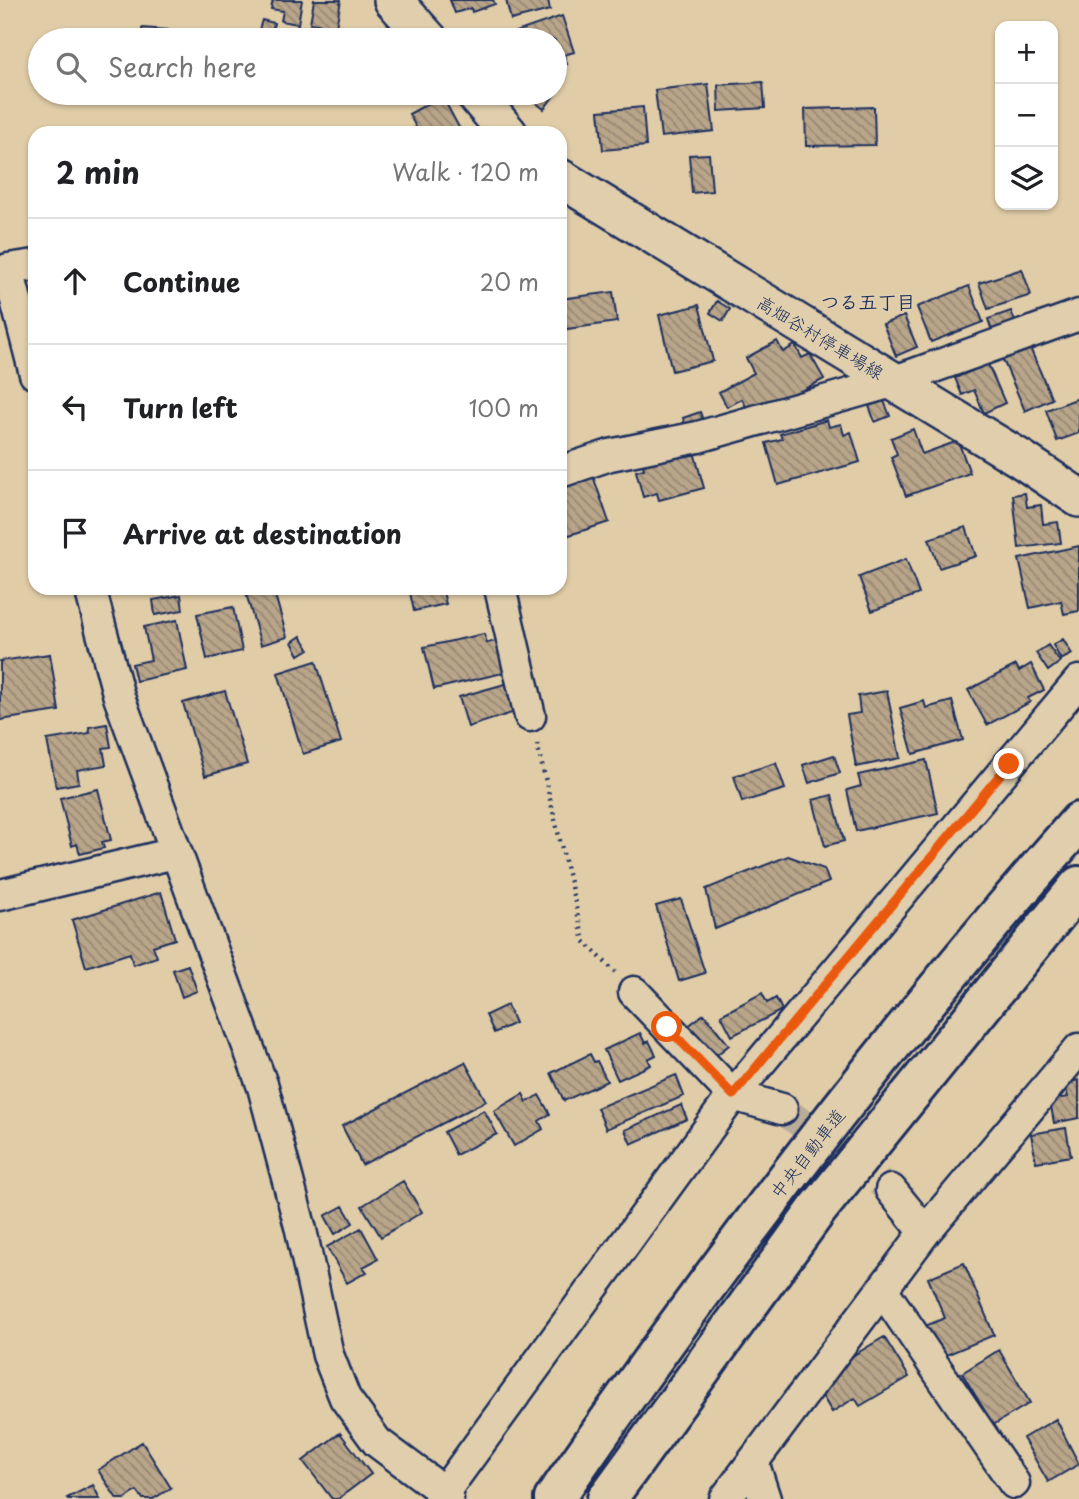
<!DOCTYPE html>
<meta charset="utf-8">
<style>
:root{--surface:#fff;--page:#f6f6f6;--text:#202124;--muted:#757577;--line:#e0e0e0}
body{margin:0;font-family:"Playpen Sans","Klee One",sans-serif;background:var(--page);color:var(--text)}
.controls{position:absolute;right:21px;top:21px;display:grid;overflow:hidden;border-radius:14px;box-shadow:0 2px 5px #0004}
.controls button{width:63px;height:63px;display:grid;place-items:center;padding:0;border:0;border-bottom:2px solid var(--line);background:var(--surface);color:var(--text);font:35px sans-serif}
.stop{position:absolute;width:21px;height:21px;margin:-16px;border:5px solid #ea580c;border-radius:50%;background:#fff}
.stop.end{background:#ea580c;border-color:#fff;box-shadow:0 2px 7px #0008}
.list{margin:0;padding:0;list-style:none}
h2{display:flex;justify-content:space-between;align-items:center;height:91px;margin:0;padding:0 28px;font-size:30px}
h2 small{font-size:23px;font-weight:400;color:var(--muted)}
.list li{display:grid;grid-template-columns:46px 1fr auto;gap:21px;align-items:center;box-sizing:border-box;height:126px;padding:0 28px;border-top:2px solid var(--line)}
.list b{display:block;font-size:26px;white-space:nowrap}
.list em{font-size:23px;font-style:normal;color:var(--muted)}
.icon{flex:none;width:38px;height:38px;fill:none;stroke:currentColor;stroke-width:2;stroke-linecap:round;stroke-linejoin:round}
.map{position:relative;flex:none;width:1079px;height:1499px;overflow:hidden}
.search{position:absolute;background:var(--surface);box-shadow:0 2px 5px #0004;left:28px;top:28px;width:539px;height:77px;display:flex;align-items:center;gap:18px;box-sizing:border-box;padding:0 24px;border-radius:38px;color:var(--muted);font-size:26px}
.panel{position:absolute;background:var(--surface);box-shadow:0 2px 5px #0004;left:28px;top:126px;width:539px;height:469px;border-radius:21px}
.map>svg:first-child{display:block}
.building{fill:url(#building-back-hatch);stroke:#1b2f5e;stroke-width:2}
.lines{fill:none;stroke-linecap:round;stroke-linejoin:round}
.minor-tunnel{stroke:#b9ad98;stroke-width:30;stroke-dasharray:30 15;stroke-linecap:butt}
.minor-casing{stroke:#1b2f5e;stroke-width:35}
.major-casing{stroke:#1b2f5e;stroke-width:42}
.highway-casing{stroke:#1b2f5e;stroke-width:44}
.path{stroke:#1b2f5e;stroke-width:4.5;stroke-dasharray:2 5;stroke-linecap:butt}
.minor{stroke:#e0ceac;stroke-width:30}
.major{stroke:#e0ceac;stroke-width:37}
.highway{stroke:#e0ceac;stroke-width:38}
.route{stroke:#ea580c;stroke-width:9}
.labels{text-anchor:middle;stroke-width:5;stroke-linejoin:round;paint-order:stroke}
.street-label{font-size:18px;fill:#1b2f5e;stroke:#e0ceac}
.neighbourhood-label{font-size:19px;font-weight:bold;fill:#1b2f5e;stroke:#e0ceac}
</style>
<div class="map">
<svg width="1079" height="1499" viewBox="0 0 1079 1499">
<defs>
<pattern id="building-back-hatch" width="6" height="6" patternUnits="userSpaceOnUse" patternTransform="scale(1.75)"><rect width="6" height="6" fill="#b9a589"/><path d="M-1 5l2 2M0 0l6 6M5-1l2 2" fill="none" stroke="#968773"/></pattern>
</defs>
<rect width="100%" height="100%" fill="#e0cca7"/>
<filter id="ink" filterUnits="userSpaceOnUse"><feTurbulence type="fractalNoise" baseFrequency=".0143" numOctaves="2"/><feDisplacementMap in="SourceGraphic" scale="14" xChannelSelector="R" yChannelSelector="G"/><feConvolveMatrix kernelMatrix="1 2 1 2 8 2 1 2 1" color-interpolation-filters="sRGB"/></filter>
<g filter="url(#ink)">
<path class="building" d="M273 0H302L298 24 281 21 283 11 271 9Z
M314 0H341L336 27 310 23Z
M450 0H493L495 4 472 12 471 8 455 13Z
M506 0H548L550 10 511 20Z
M562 16 574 52 564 55 567 64 555 68V40H516L513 33Z
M262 20 274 23 270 40 257 36Z
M142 28 168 30 167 40H142Z
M286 31H301L302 40H287Z
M763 82 765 108 719 111 718 85Z
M708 84 714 131 661 137 655 90Z
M542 93 555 94 544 109 535 102Z
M442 96 462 133H419L409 114Z
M643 107 646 146 603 150 599 111Z
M874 107 875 145 806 146 805 109Z
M709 154 712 191 692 193 689 155Z
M1022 269 1031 295 988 309 979 283Z
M969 286 983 322 931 342 917 307Z
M613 292 617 322 560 330V299Z
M717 301 730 309 723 321 710 313Z
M699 305 713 361 672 371 659 315Z
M1011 311 1017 326 993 334 988 319Z
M904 316 917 347 896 356 883 324Z
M777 341 783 352 795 345 802 358 810 354 824 379 778 403 750 414 742 399 727 407 719 392 754 373 746 358Z
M1030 348 1052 399 1025 411 1003 360Z
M988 364 1005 403 984 413 974 390 962 395 955 378Z
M1079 398V433L1057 441 1046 410Z
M884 401 890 416 875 422 869 406Z
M700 412 704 423 686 429 683 418Z
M827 420 829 427 841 424 844 435 851 432 860 462 778 485 766 443 782 439 780 434Z
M913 429 922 454 958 441 970 473 906 496 891 457 897 454 891 438Z
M694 452 704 488 659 500 657 493 643 497 636 471 644 469 643 465Z
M593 476 609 522 560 538V487Z
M1025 493 1027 507 1041 505 1043 524 1058 522 1061 543 1019 548 1013 495Z
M966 527 976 556 939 568 929 539Z
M1079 546V611L1064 614 1061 601 1030 608 1019 559Z
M906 559 919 594 872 611 859 577Z
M252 588H273L287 637 261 645 245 590Z
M409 588H442L446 604 414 611Z
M181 595 183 610 155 615 153 600Z
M233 607 242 651 207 659 197 614Z
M177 620 187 670 136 681 132 664 151 660 144 627Z
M484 634 487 643 500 640 507 672 434 689 424 647Z
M301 636 309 649 299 655 292 642Z
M1063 639 1072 654 1061 660 1053 645Z
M1048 645 1060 662 1048 671 1036 653Z
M50 654 59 711 0 720V661Z
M316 661 341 742 303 754 278 673Z
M1031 664 1044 690 1028 698 1030 702 987 725 968 690 1016 665 1019 671Z
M512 682 521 710 468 727 459 697Z
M225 691 247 764 205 776 183 703Z
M887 691 900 758 856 767 847 715 860 713 858 696Z
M924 701 926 708 952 701 963 740 913 754 900 708Z
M107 724 111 747 103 748 106 765 77 770 79 783 56 787 47 740 90 733 89 727Z
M834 755 840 773 809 783 803 765Z
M926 760 938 813 856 831 847 790 861 786 858 775Z
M776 763 785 789 742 802 734 776Z
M98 789 111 840 102 842 104 848 80 854 77 844 72 846 60 798Z
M832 795 844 841 825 846 813 800Z
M788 856 824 869 829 882 715 929 706 889Z
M161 892 175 939 153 946 157 957 133 965 130 953 86 967 72 920Z
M681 899 705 973 679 981 656 906Z
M188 965 197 991 182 997 173 970Z
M762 993 767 1003 776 998 782 1010 732 1036 721 1015Z
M507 1005 515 1023 494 1033 486 1015Z
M704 1014 729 1045 705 1064 679 1033Z
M640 1033 645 1043 649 1041 656 1055 648 1059 651 1065 618 1080 604 1050Z
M590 1054 594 1062 597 1061 607 1081 564 1101 551 1073Z
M465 1062 486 1101 362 1165 342 1126Z
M676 1075 684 1096 606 1129 597 1108Z
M1079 1080V1118L1054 1123 1050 1100 1068 1097 1065 1083Z
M523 1094 527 1102 539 1095 550 1114 539 1121 543 1129 514 1146 494 1111Z
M681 1105 687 1119 631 1144 625 1130Z
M484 1110 497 1134 456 1155 444 1132Z
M1066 1128 1071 1156 1036 1162 1031 1134Z
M403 1181 422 1212 381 1237 362 1206Z
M343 1206 353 1223 335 1234 325 1216Z
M361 1228 378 1259 363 1267 367 1272 347 1283 327 1247Z
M964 1263 994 1335 939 1358 925 1326 945 1318 928 1278Z
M884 1337 909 1377 860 1406 855 1398 832 1412 817 1387 831 1369Z
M999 1350 1030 1403 993 1425 962 1373Z
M1056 1419 1079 1464 1048 1482 1023 1438Z
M340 1433 371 1474 338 1499H332L303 1461Z
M142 1442 171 1488 153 1499H143L137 1491 125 1499H117L98 1470Z
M93 1485 100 1499H68L67 1498Z"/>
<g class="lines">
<path class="minor-tunnel" d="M782 1109 832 1146
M843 1154 891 1190"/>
<defs>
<path id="minor" d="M35 265 8 269 35 374
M560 472 610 455 698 437 892 382 1079 315
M90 588 119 697 263 1087 301 1230 328 1355 345 1398 377 1442 444 1492 448 1499
M500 588 530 716
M0 895 175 853
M634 992 733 1095 782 1109
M891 1190 925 1232
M882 1289 1014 1483
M753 1462 765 1499
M439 1499 733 1095 1079 681
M725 1499 925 1232 1079 1049"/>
<path id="major" d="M393 0 429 40
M474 93 508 133
M560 178 1021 459 1079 498"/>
<path id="highway" d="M554 1499C716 1265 890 1036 1079 822
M607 1499 817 1210 1079 886"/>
</defs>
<use href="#minor" class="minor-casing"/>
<use href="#major" class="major-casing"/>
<use href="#highway" class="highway-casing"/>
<path class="path" d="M537 744 584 941 615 972"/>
<use href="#minor" class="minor"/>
<use href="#major" class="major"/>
<use href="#highway" class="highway"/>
</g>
</g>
<g class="lines" filter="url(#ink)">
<path class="route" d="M667 1027 733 1095 1009 764"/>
</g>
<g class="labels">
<g class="street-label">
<text transform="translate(820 338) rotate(31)" y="6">高畑谷村停車場線</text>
<text transform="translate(808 1154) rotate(-52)" y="6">中央自動車道</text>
</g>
<g class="neighbourhood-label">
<text x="868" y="309">つる五丁目</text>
</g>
</g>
</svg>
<div class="controls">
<button>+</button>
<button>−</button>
<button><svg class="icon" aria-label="layers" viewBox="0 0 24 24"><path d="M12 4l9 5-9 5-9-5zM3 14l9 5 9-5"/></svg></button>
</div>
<div class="stop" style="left:667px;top:1027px"></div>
<div class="stop end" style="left:1009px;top:764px"></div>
<div class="search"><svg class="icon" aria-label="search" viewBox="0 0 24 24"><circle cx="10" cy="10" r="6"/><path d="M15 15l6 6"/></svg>Search here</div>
<section class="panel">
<h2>2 min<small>Walk · 120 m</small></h2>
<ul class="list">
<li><svg class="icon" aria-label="ahead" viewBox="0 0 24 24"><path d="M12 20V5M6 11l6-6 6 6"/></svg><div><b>Continue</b></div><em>20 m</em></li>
<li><svg class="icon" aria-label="left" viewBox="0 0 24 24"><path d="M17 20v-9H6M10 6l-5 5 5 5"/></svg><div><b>Turn left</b></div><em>100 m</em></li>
<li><svg class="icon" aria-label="arrive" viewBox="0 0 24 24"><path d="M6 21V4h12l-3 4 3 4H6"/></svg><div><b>Arrive at destination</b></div></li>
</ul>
</section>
</div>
